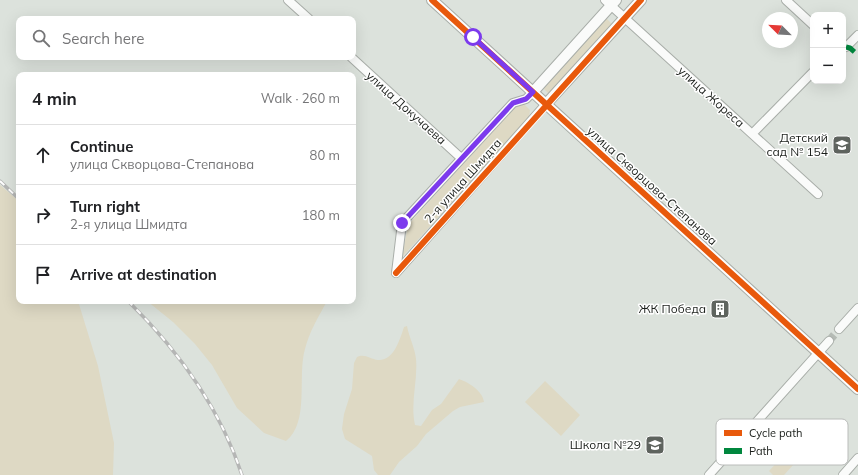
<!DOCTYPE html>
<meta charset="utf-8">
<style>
:root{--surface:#fff;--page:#f6f6f6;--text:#202124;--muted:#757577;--line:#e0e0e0}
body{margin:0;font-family:Mulish,sans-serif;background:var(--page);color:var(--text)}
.controls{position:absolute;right:12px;top:12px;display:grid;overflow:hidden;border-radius:8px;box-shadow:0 4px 16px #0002}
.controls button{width:36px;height:36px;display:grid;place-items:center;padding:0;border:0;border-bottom:1px solid var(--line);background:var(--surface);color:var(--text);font:20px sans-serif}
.compass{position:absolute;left:762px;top:12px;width:36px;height:36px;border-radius:50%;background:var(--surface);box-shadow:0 4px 16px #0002;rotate:294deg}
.stop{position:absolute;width:12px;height:12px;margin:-9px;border:3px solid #7c3aed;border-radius:50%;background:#fff}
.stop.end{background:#7c3aed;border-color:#fff;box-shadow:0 1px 4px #0008}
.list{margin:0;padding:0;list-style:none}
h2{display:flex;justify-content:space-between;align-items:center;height:52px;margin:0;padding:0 16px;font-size:17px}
h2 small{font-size:13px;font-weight:400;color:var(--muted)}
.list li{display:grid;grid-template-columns:26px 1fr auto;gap:12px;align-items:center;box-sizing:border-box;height:60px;padding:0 16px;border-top:1px solid var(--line)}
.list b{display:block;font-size:15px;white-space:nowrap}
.list p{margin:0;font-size:13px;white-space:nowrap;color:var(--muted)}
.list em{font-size:13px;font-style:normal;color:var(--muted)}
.icon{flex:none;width:22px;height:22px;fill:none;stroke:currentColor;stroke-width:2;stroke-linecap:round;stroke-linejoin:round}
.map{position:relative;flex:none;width:858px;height:475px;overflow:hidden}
.search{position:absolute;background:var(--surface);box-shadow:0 4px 16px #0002;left:16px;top:16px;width:340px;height:44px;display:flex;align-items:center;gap:10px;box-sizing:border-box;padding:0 14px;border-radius:8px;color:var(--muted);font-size:15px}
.panel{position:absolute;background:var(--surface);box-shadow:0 4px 16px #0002;left:16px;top:72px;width:340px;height:232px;border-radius:8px}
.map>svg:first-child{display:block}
.green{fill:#ded9c4}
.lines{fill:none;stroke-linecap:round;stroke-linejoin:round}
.minor-tunnel{stroke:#b5bbb5;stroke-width:8;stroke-dasharray:8 4;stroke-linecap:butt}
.minor-casing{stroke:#a8ada8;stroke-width:10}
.tertiary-casing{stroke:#a8ada8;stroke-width:12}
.minor{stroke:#fafbfa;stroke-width:8}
.tertiary{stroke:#fafbfa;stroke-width:10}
.rail-casing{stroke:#b5b6b5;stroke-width:3.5}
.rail{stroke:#fff;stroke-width:2;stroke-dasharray:6;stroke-linecap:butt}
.quiet{stroke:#00873e;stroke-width:5;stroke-dasharray:10 5;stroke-linecap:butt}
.cycleway-casing{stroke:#fff;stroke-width:8}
.cycleway{stroke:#e8590c;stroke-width:6}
.route{stroke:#7c3aed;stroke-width:5}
.labels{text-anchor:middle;stroke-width:3;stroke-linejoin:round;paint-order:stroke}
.street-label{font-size:12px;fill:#1a1e1a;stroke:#fff}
.poi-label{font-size:12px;fill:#1a1e1a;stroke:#fff;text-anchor:end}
.key{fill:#fff;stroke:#babcba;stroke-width:1}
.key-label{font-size:11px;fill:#1a1e1a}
</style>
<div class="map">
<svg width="858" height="475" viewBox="0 0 858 475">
<rect width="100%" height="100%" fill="#dce2dc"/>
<path class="green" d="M605 17 613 25 550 95 542 87Z
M524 104 530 110 529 118 402 257 408 225 515 107Z
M0 185 19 201V301H78L98 366 114 443 113 475H0Z
M147 301H327C319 316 309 332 305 349 297 376 310 422 286 441L264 433 237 408 212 365 195 344 173 322Z
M407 326C409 337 415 348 416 359 418 381 410 403 415 425L421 426 432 410 441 404 459 379C468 382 483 391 484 402L460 407 453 411 426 434 417 446 399 462 390 475H378L374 470 372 456 345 439 342 429 344 414 352 389 354 363 357 357C364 353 371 359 378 360 394 361 400 339 404 327Z
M545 381 580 415 561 436 525 402Z
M804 433 814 442 784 475H773L769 471Z"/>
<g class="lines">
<path class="minor-tunnel" d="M829 341 839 329"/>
<defs>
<path id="minor" d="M288 0 309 19
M605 0 818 194
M786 0 813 25
M843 48 846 47 858 35
M351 57 461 158
M752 134 813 72
M396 273 402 223 513 103 526 99 533 92
M396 273 546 104
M839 329 858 308
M709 475 829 341
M843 475 858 458"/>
<path id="tertiary" d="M432 0 858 389
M533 92 616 0
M546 104 641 0"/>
</defs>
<use href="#minor" class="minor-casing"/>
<use href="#tertiary" class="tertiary-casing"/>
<use href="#minor" class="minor"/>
<use href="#tertiary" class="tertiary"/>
<defs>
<path id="rail" d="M0 181 19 199
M128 301C178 350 220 408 242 475"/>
</defs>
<use href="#rail" class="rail-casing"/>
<use href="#rail" class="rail"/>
<path class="quiet" d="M846 47 850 48 858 55"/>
<defs>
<path id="cycleway" d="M432 0 858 389
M396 273 641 0"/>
</defs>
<use href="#cycleway" class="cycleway-casing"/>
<use href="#cycleway" class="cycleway"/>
</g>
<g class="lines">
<path class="route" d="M402 223 513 103 526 99 533 92 473 37"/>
</g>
<defs>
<symbol id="school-square" viewBox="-11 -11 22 22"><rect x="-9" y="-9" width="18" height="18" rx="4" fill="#5e635e" stroke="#fff"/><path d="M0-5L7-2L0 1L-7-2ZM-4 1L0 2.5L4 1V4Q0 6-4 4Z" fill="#fff"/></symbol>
<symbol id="building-square" viewBox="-11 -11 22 22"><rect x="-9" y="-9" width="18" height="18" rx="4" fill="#5e635e" stroke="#fff"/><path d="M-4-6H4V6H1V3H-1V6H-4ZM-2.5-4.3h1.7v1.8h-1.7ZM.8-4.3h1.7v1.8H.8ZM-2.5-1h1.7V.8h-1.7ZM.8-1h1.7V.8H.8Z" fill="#fff"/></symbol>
</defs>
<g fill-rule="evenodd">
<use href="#school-square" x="831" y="134" width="22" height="22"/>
<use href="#building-square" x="709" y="298" width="22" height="22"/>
<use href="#school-square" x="644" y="434" width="22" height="22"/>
</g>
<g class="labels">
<g class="street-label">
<text transform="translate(711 97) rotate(42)" y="4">улица Жореса</text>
<text transform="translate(406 108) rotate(42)" y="4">улица Докучаева</text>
<text transform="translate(463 181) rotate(-48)" y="4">2-я улица Шмидта</text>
<text transform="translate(652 186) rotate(42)" y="4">улица Скворцова-Степанова</text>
</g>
<g class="poi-label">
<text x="828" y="142">Детский<tspan x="828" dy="14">сад № 154</tspan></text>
<text x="706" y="313">ЖК Победа</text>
<text x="641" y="449">Школа №29</text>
</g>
</g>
<rect x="716" y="419" width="132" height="46" rx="6" class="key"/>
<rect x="724" y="430" width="18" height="6" fill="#e8590c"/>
<rect x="724" y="448" width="18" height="6" fill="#00873e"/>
<g class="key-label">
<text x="749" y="437">Cycle path</text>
<text x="749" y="455">Path</text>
</g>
</svg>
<div class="controls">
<button>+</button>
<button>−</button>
</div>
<svg class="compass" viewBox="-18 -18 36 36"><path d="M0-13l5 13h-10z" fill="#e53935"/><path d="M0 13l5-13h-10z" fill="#757577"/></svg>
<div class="stop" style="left:473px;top:37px"></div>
<div class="stop end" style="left:402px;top:223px"></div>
<div class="search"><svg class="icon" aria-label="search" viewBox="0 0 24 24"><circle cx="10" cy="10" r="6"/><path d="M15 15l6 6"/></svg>Search here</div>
<section class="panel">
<h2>4 min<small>Walk · 260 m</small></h2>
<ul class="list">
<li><svg class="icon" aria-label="ahead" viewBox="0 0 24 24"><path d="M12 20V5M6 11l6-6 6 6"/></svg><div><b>Continue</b><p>улица Скворцова-Степанова</p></div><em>80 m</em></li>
<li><svg class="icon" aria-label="right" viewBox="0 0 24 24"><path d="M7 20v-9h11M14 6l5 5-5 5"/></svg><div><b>Turn right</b><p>2-я улица Шмидта</p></div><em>180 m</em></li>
<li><svg class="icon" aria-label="arrive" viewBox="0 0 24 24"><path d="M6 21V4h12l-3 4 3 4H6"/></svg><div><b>Arrive at destination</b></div></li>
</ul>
</section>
</div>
